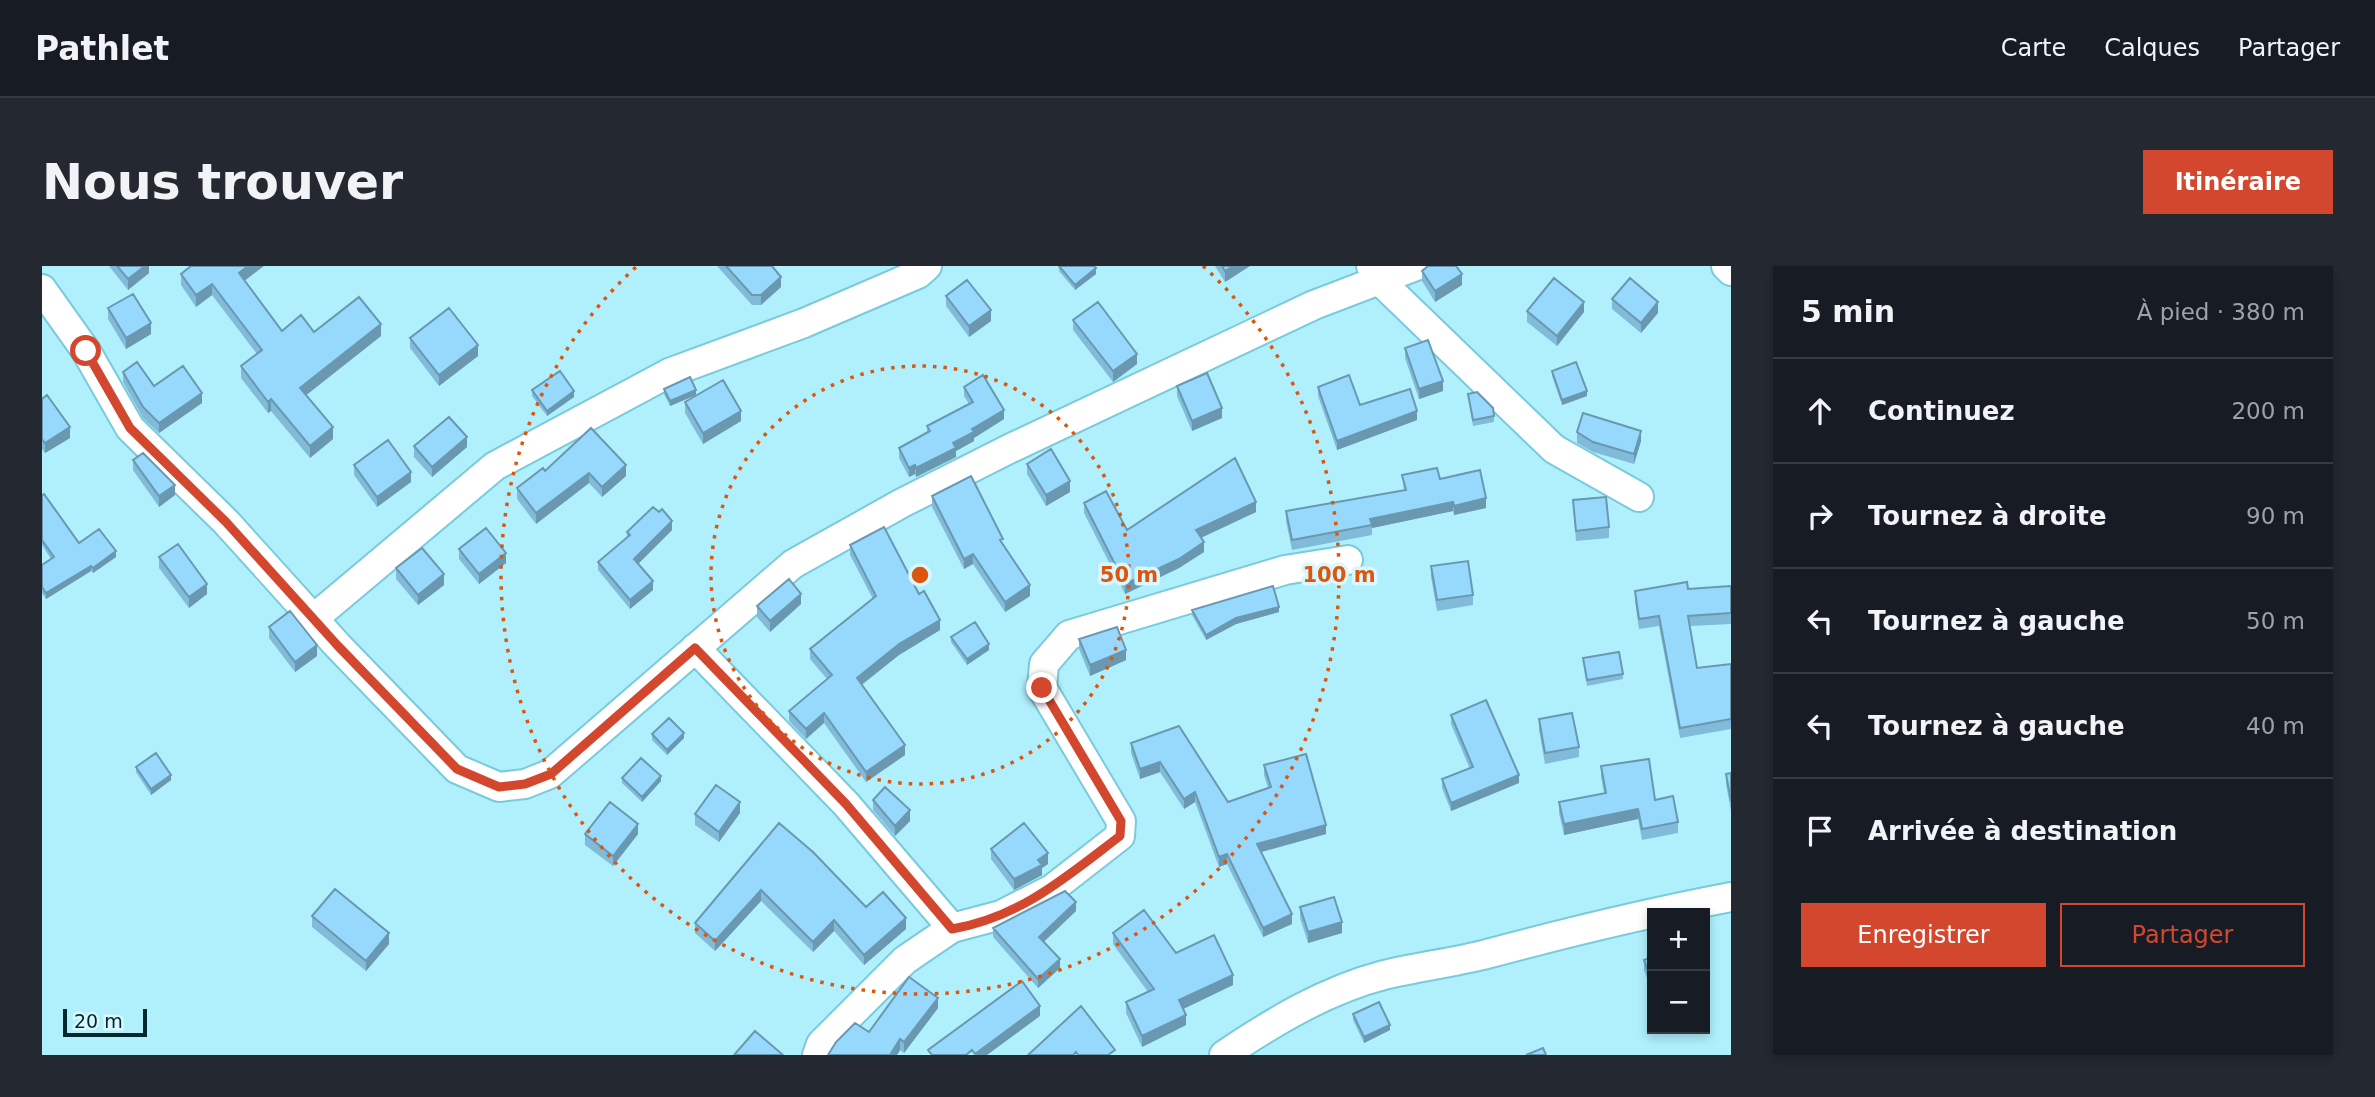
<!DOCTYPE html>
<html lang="fr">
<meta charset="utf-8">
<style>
:root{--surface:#171b24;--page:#242831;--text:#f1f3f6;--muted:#9ea1a6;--line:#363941;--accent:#d3472f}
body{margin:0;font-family:"DejaVu Sans",sans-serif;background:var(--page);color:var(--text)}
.controls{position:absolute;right:21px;bottom:21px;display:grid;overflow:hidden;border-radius:0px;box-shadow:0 4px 10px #0003}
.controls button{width:63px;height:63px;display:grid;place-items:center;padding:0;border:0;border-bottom:2px solid var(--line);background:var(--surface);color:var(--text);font:35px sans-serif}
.scale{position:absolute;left:21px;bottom:18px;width:84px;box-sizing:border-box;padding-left:7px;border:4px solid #02272d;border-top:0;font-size:19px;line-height:24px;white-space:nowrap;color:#02272d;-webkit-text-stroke:5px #d8f7fe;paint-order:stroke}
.stop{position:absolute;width:21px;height:21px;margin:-16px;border:5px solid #d3472f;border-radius:50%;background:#fff}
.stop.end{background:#d3472f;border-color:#fff;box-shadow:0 2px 7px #0008}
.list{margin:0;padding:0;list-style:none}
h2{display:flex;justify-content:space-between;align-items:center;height:91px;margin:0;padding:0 28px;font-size:30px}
h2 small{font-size:23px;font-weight:400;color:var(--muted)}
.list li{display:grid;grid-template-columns:46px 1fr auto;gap:21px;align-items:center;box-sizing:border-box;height:105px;padding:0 28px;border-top:2px solid var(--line)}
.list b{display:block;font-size:26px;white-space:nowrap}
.list em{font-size:23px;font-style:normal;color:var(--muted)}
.actions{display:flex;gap:14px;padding:21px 28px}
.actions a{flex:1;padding:16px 0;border:2px solid var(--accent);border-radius:0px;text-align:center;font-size:24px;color:var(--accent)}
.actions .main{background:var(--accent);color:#fff}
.icon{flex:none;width:38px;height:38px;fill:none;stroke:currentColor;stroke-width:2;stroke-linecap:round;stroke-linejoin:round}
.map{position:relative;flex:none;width:1689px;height:789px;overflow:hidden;border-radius:0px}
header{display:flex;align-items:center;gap:42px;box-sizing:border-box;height:98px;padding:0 35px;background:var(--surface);border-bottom:2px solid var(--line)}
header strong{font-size:33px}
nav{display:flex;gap:38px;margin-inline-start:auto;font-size:24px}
.intro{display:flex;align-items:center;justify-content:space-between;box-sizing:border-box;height:168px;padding:0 42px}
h1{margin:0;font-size:49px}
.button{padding:18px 32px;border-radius:0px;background:var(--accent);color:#fff;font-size:24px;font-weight:700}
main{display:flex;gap:42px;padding:0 42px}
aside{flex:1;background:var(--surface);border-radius:0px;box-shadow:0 4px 10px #0003}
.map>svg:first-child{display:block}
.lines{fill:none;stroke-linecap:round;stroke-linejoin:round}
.minor-casing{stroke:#79cadb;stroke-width:32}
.minor{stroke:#fff;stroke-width:28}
.wall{fill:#81bbd9}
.shaded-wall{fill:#6998b0}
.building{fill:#96d9fc;stroke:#6998b0;stroke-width:2}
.route{stroke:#d3472f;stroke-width:9}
.ring{fill:none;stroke:#dc560e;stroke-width:3.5;stroke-dasharray:3.5 7}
.centre{fill:#dc560e;stroke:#d8f7fe;stroke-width:3.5}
.ring-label{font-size:21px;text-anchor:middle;font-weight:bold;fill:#dc560e;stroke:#d8f7fe;stroke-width:7;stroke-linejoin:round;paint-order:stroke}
</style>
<header>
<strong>Pathlet</strong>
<nav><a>Carte</a><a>Calques</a><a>Partager</a></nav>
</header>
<div class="intro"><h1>Nous trouver</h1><a class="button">Itinéraire</a></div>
<main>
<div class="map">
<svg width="1689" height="789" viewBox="0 0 1689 789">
<rect width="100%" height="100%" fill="#b0f0fd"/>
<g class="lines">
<defs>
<path id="minor" d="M1329 0 1337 14 1512 183 1597 231
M1684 0 1689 5
M0 23 44 85 88 162 184 256 296 380 415 503 457 521 483 518 508 508 751 298 860 237 967 183 1272 39 1374 0
M271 353 453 200 627 107 762 57 876 8 885 0
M653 382 804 538 910 662
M775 789 779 778 863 694 910 662 959 649 1010 623 1078 570 1079 555 1000 422 1002 398 1027 369 1243 304 1306 294
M1182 789C1231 756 1284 724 1342 709 1375 701 1408 697 1441 689 1523 667 1605 647 1689 631"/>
</defs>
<use href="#minor" class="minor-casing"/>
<use href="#minor" class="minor"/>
</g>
<path class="wall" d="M67 0H107V7L86 24Z
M675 0H730L739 21 719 39H710Z
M1017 0 1054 8 1033 24 1017 5Z
M1173 0H1208L1183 16Z
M1380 5 1420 19 1393 36 1380 15Z
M139 8 202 14 240 65 339 70 264 129 291 173 268 192 229 145 226 147 199 112V100L215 88 170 29 154 41 139 19Z
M904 30 949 55 927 71 904 40Z
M1570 33 1616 47 1599 67 1570 43Z
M66 42 109 68 84 83 66 53Z
M1485 45 1542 46 1515 80 1485 56Z
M1031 54 1095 98 1071 116 1031 64Z
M368 72 436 90 397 120 368 82Z
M1363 82 1401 125 1377 133 1363 92Z
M1510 105 1545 130 1520 139 1510 110Z
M81 106 112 120 160 137 117 167 101 152 81 116Z
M1135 120 1180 152 1150 165 1135 130Z
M922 121 962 153 932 172V175L914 185V191L874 211 873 208 867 211 857 192V182L885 167V160L927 138 922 130Z
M1276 121 1318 139 1375 154 1295 184 1276 130Z
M622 123 654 129 628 140 622 128Z
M490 124 532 131 505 150 490 130Z
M1426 128 1452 150V156L1431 160Z
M0 133 28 172 3 187 0 183Z
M643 136 699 155 661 178 643 147Z
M1535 166 1599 175 1592 198 1551 186 1535 177Z
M372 180 425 181 390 211 372 191Z
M91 194 133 229 117 241 91 204Z
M985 198 1028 226 1004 240 985 208Z
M312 199 369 216 335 241 312 209Z
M503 205 584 210 560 231 547 217 494 258 475 233V222Z
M1360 209 1398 213 1444 242 1412 249 1411 245 1330 262V269L1250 284 1244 255V245L1362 225Z
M0 229 37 277 74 291 51 307 49 305 4 333 0 327V299L9 293 0 279Z
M890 230 961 279 988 330 963 346 931 298 922 303 890 241Z
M1531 234 1567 261V272L1534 275Z
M1042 237 1085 264 1214 246 1159 272 1162 286 1137 302 1083 328 1042 247Z
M630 264 596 298 611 324 588 343 556 304V296L585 271V266Z
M808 279 877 328 898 364 857 389 820 419 863 489 824 516 782 457 764 473 747 455V445L785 413 768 393V383L831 333 808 289Z
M417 283 464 297 437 318 417 293Z
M117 291 165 328 147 342 117 302Z
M1389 300 1431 329V339L1395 345 1389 311Z
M354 302 402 319 376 339 354 313Z
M1689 320V358L1648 360 1655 402 1689 398V463L1638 472 1617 360 1597 363 1593 335V325L1646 323Z
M759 338 728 366 715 351V340Z
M1150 344 1237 346 1194 358 1164 374 1150 349Z
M227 361 275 390 253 406 227 372Z
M909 371 947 384 925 399 909 376Z
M1037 373 1084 394 1048 410 1037 383Z
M1541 392 1581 408V413L1545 420Z
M1409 449 1477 517 1409 545 1400 522V513L1428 503 1409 458Z
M1497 453 1537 481V491L1503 498 1497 464Z
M610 468 642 472 625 489 610 474Z
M1089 477 1186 536 1226 522 1222 509V499L1284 568 1220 586 1250 658 1221 671 1185 598 1177 601 1153 536 1142 543 1118 506 1098 513 1089 487Z
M1559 500 1613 534 1636 556V567L1600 574 1596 553 1522 569 1517 547V536L1562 527 1559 511Z
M94 501 129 514 109 529 94 506Z
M1689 507V545L1684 518V508Z
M580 512 619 515 600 536 580 517Z
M831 534 868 555 853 570 831 544Z
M698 547 677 576 653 559V548Z
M737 557 824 641 864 663 822 699 792 665 771 686 719 635 673 685 653 667V657Z
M543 568H596L571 600 543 579Z
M949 583 1006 598 1000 602V609L972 624 949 593Z
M1258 641 1300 667 1266 677 1258 652Z
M1034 645 1002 676 1018 702 996 722 951 671V662Z
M270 650 347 678 324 705 270 661Z
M1071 667 1134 687 1191 719 1141 743 1144 759 1100 781 1084 747V736L1106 726 1071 678Z
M1610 691V726L1602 704V694Z
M896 742 862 787 858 784 855 789H786L827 766Z
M1311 748 1348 764 1322 777 1311 754Z"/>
<path class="shaded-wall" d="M103 0H107V7L86 24V13Z
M206 0H222L197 19V7Z
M1191 0H1208L1183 16V5Z
M1054 2V8L1033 24V19Z
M1420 8V19L1393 36V25Z
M739 11V21L719 39V29Z
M170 18V29L154 41V29Z
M1542 36V46L1515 80V70Z
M1616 36V47L1599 67V57Z
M949 44V55L927 71V60Z
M109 57V68L84 83V72Z
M339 58V70L258 134V122Z
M436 79V90L397 120V109Z
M1095 88V98L1071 116V105Z
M1401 115V125L1377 133V123Z
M654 124V129L628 140V135Z
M532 125V131L505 150V145Z
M1545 125V130L1520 139V134Z
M160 127V137L117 167V157Z
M229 133V145L226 147V136Z
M1180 142V152L1150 165V155Z
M962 144V153L932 172V175L914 185V191L874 211V202L930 163Z
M699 145V155L661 178V167Z
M1375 145V154L1295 184V175Z
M28 161V172L3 187V177Z
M291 161V173L268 192V180Z
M1599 165V175L1592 198V188Z
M425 171V181L390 211V201Z
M584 199V210L560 231V221Z
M873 199V208L867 211V202Z
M369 206V216L335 241V231Z
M547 207V217L494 258V247Z
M1028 215V226L1004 240V229Z
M133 219V229L117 241V230Z
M1444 232V242L1412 249V240Z
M1214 236V246L1154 274V264Z
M1411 236V245L1330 262 1328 253Z
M630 255V264L592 302V293Z
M1162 276V286L1137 302 1083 328V318Z
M74 285V291L51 307V302Z
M464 287V297L437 318V308Z
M931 288V298L922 303V293Z
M49 300V305L4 333V327Z
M402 308V319L376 339V329Z
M611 315V324L588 343V334Z
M165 318V328L147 342V331Z
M988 319V330L963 346V336Z
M759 328V338L728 366V355Z
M1237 341V346L1194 358 1164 374V369L1194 352Z
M898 354V364L857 389 815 422V412L857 378Z
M947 378V384L925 399V393Z
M275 379V390L253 406V396Z
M1084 384V394L1048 410V399Z
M782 447V457L764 473V463Z
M642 467V472L625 489V484Z
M863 479V489L824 516V506Z
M1118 496V506L1098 513V503Z
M129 509V514L109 529V523Z
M1477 509V517L1409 545V537Z
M619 510V515L600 536V531Z
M1153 526V536L1142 543V533Z
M698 536V547L677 576V566Z
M1596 543V553L1522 569V558Z
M868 544V555L853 570V560Z
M596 558V568L571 600V590Z
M1284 559V568L1215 587V578Z
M1006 587V598L1000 602V609L972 624V613Z
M1185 588V598L1177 601V591Z
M719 624V635L673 685V675Z
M1034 636V645L997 680V671Z
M1250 648V658L1221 671V662Z
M864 652V663L822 699V689Z
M792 654V665L771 686V676Z
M1300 656V667L1266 677V666Z
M347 667V678L324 705V695Z
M1018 693V702L996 722V713Z
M1191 709V719L1137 745V734Z
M896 732V742L862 787V776Z
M998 740V750L945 789H933Z
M1144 749V759L1100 781V770Z
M1348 759V764L1322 777V771Z
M858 773V784L855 789H848Z"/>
<path class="building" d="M75 0H103L86 13Z
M149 0H206L197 7 240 65 259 49 272 66 317 31 339 58 258 122 291 161 268 180 229 133 226 136 199 100 220 84 170 18 154 29 139 8Z
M684 0H730L739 11 719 29H710Z
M1017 0H1052L1054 2 1033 19Z
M1180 0H1191L1183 5Z
M1386 0H1414L1420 8 1393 25 1380 5Z
M1512 12 1542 36 1515 70 1485 45Z
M1588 12 1616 36 1599 57 1570 33Z
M925 14 949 44 927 60 904 30Z
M91 28 109 57 84 72 66 42Z
M1056 36 1095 88 1071 105 1031 54Z
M407 42 436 79 397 109 368 72Z
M1386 74 1401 115 1377 123 1363 82Z
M95 96 112 120 141 100 160 127 117 157 101 141 81 106Z
M1534 96 1545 125 1520 134 1510 105Z
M518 105 532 125 505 145 490 124Z
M1165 107 1180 142 1150 155 1135 120Z
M941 109 962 144 930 163 932 166 911 177 914 182 874 202 873 199 867 202 857 182 888 165 885 160 931 136 922 121Z
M1307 109 1318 139 1368 123 1375 145 1295 175 1276 121Z
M648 111 654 124 628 135 622 123Z
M681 114 699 145 661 167 643 136Z
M1435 126 1451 142 1452 150 1431 154 1426 128Z
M5 129 28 161 3 177 0 173V133Z
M1541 147 1599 165 1592 188 1551 176 1535 166Z
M407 151 425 171 390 201 372 180Z
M549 162 584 199 560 221 547 207 494 247 475 222 501 202 503 205Z
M346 174 369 206 335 231 312 199Z
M1009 183 1028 215 1004 229 985 198Z
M101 187 133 219 117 230 91 194Z
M1193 192 1214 236 1154 264 1162 276 1137 293 1083 318 1042 237 1064 225 1085 264Z
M1395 202 1398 213 1438 204 1444 232 1412 240 1411 236 1328 253 1330 259 1250 274 1244 245 1364 224 1360 209Z
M929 210 961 273 958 274 988 319 963 336 931 288 922 293 890 230Z
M2 228 37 277 57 263 74 285 51 302 49 300 4 327 0 321V299L12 291 0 274V229Z
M1564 231 1567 261 1534 265 1531 234Z
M611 241 617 246 620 243 630 255 592 293 611 315 588 334 556 296 588 269 585 266Z
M842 261 877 328 882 325 898 354 857 378 815 412 863 479 824 506 782 447 764 463 747 445 790 409 768 383 834 330 808 279Z
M444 262 464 287 437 308 417 283Z
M136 278 165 318 147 331 117 291Z
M380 282 402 308 376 329 354 302Z
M1426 295 1431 329 1395 334 1389 300Z
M747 313 759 328 728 355 715 340Z
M1645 316 1646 323 1689 320V347L1646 350 1655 402 1689 398V453L1638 462 1617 350 1597 353 1593 325Z
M1231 320 1237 341 1194 352 1164 369 1150 344Z
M248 345 275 379 253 396 227 361Z
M933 356 947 378 925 393 909 371Z
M1075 361 1084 384 1048 399 1037 373Z
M1577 386 1581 408 1545 414 1541 392Z
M1444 434 1477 509 1409 537 1400 513 1431 501 1409 449Z
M1530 447 1537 481 1503 487 1497 453Z
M627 452 642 467 625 484 610 468Z
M1137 460 1186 536 1229 521 1222 499 1264 488 1284 559 1215 578 1250 648 1221 662 1185 588 1177 591 1153 526 1142 533 1118 496 1098 503 1089 477Z
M114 487 129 509 109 523 94 501Z
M599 492 619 510 600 531 580 512Z
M1607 493 1613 534 1631 530 1636 556 1600 563 1596 543 1522 558 1517 536 1564 527 1559 500Z
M1689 507V535L1684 508Z
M674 519 698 536 677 566 653 548Z
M843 521 868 544 853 560 831 534Z
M568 536 596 558 571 590 543 568Z
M737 557 771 586 824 641 841 626 864 652 822 689 792 654 771 676 719 624 673 675 653 657Z
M982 557 1006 587 996 594 1000 599 972 613 949 583Z
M293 623 347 667 324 695 270 650Z
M1023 625 1034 636 997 671 1018 693 996 713 951 662Z
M1292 631 1300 656 1266 666 1258 641Z
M1102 644 1134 687 1172 669 1191 709 1137 734 1144 749 1100 770 1084 736 1112 723 1071 667Z
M1610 691V716L1602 694Z
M867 711 896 732 862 776 858 773 848 789H786L794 776 813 757 827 766Z
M980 715 998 740 933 788 930 784 924 789H890L886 784Z
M1337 736 1348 759 1322 771 1311 748Z
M1039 740 1073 784 1066 789H1036L1034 786 1031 789H986Z
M713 765 741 789H692Z
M1501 782 1504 789H1484Z"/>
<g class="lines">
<path class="route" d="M44 85 88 162 184 256 296 380 415 503 457 521 483 518 509 508 653 382 804 538 910 663C979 651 1024 611 1078 570L1079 555 1000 422"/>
</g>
<g class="ring">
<circle cx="878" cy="309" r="209"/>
<path d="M1161 0A419 419 0 1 1 595 0"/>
</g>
<circle cx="878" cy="309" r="10" class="centre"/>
<g class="ring-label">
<text x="1087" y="316">50 m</text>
<text x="1297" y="316">100 m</text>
</g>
</svg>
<div class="controls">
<button>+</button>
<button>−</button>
</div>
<div class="scale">20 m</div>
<div class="stop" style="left:44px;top:85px"></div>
<div class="stop end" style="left:1000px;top:422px"></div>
</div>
<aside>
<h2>5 min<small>À pied · 380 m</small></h2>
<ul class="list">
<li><svg class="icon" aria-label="ahead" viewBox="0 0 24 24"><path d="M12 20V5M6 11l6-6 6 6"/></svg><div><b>Continuez</b></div><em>200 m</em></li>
<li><svg class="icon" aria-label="right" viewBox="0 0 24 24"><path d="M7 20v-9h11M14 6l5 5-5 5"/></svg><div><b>Tournez à droite</b></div><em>90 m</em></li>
<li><svg class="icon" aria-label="left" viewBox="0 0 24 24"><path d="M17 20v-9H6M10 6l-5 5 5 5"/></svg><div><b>Tournez à gauche</b></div><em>50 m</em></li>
<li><svg class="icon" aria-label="left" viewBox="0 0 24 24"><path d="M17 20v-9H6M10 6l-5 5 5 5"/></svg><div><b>Tournez à gauche</b></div><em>40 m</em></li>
<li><svg class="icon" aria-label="arrive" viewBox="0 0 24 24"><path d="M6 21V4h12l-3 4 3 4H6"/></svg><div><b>Arrivée à destination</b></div></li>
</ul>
<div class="actions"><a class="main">Enregistrer</a><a>Partager</a></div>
</aside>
</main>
